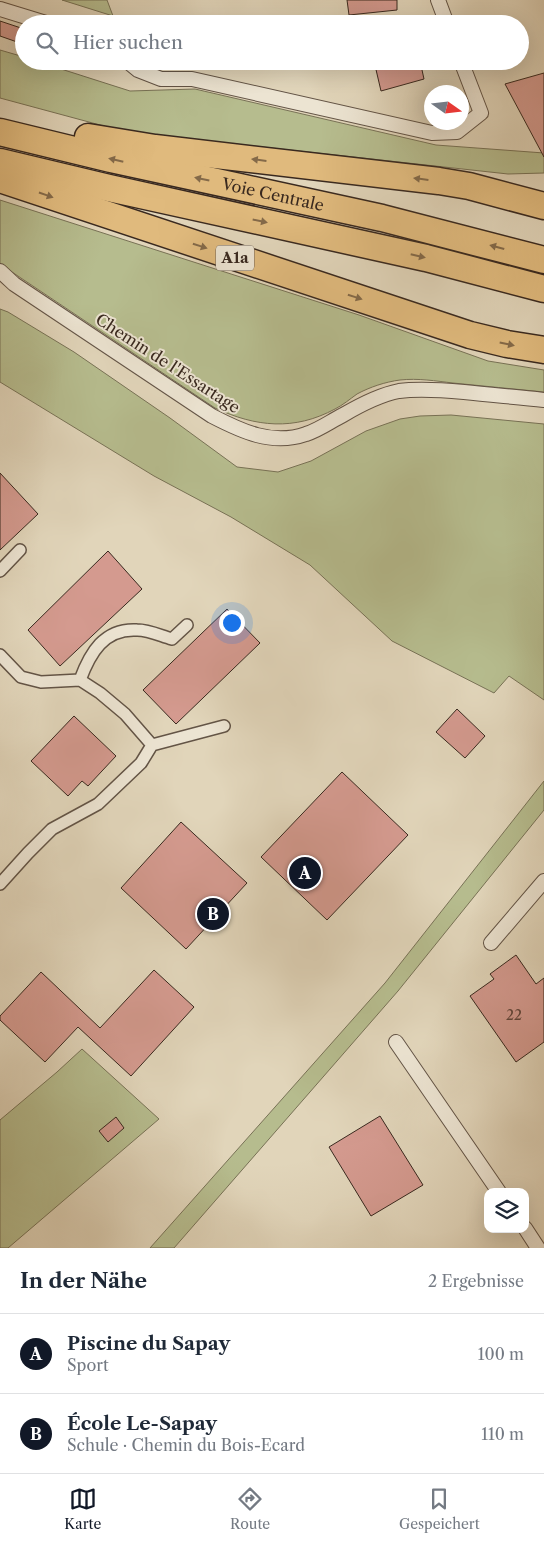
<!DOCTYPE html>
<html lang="de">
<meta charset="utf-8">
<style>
:root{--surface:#fff;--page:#f6f6f7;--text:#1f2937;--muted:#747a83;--line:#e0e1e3;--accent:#111827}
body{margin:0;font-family:"Libre Caslon Text",serif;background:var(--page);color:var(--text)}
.controls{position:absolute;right:15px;bottom:15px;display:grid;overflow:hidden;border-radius:10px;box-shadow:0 5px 20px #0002}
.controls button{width:45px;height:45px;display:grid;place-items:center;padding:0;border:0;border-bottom:1px solid var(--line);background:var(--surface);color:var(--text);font:25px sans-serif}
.compass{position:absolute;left:424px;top:85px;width:45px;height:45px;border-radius:50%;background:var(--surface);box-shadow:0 5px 20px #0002;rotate:104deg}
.you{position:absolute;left:231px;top:622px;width:18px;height:18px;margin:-12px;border:4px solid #fff;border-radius:50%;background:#1a73e8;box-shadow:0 0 0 8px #1a73e833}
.badge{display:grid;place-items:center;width:32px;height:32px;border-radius:50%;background:var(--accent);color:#fff;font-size:16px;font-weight:700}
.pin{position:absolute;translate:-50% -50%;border:2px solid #fff;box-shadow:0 1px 5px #0006}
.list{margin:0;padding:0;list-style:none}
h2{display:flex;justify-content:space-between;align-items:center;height:65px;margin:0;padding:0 20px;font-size:21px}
h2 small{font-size:16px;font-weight:400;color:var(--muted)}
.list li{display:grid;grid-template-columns:32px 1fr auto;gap:15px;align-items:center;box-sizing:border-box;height:80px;padding:0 20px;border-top:1px solid var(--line)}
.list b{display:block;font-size:19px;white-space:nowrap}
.list p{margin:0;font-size:16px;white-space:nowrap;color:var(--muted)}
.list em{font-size:16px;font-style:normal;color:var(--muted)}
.icon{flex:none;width:28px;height:28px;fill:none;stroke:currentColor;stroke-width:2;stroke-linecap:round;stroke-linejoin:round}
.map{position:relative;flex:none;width:544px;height:1248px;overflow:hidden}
.search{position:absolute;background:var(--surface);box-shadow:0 5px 20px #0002;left:15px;right:15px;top:15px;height:55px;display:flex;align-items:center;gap:12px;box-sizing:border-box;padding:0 18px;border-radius:28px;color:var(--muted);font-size:19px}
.sheet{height:225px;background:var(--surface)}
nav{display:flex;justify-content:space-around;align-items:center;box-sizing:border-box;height:70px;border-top:1px solid var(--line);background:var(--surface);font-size:14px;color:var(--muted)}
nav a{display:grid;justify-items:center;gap:2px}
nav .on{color:var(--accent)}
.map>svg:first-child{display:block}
.green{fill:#b6bc8e;stroke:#787256}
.building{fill:#d49a8f;stroke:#39291f}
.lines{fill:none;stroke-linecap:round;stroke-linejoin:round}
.pedestrian-casing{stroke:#635446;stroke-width:14}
.minor-casing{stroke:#635446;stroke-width:16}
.motorway-casing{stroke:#39291f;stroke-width:29}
.pedestrian{stroke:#ece4d2;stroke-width:11}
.minor{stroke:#ece4d2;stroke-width:14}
.motorway{stroke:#e0ba7d;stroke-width:26}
.oneway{fill:#846a49}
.labels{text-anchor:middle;stroke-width:4;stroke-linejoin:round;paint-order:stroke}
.number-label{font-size:14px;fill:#60453b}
.shield{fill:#ece4d2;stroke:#6f6155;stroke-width:1}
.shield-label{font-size:15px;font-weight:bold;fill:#39291f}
.street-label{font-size:16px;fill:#39291f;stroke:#ece4d2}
</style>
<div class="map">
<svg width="544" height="1248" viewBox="0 0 544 1248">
<rect width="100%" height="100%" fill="#e1d5ba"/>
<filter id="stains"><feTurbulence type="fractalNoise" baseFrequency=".004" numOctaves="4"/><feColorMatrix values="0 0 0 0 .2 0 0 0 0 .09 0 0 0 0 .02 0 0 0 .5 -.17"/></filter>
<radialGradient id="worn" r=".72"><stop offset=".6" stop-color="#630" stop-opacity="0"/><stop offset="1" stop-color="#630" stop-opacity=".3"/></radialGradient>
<path class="green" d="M62 0H107L113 16Z
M0 50 24 57V61H36L130 91 195 89 436 145 544 153V173L508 174 126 132 0 98Z
M0 200 359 315 488 361 544 370V392C514 389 483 386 453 383 436 381 418 378 400 380 385 382 370 387 357 394 350 399 343 405 335 409 294 431 256 427 215 408L0 264Z
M0 309 8 312 74 352 170 418 237 467 278 472 311 461 366 431 400 419 420 416 451 415 544 424V700L509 676 494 693 392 641 310 565 231 517 154 476 0 382Z
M544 781V810L398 991 174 1248H150L385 983Z
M82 1049 159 1119 8 1248H0V1120L57 1072Z"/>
<path class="building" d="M347 0H397V10L349 15Z
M0 21 24 29 20 43 0 36Z
M374 61H420L424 79 381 91Z
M544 73V157L505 84Z
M0 473 38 514 0 550Z
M108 551 142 589 60 666 28 630Z
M227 609 260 643 176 724 143 690Z
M457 709 485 736 465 758 436 732Z
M74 716 116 756 88 786 82 781 68 796 31 761Z
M342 772 408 835 327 920 261 857Z
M181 822 247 883 186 949 121 888Z
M516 955 536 984 544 978V1042L516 1062 470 996 494 979 490 974Z
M154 970 194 1007 131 1076 78 1027 45 1062 0 1020V1016L41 972 100 1028Z
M380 1116 423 1185 371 1216 329 1147Z
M116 1117 124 1128 108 1142 99 1131Z"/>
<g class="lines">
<defs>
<path id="pedestrian" d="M0 571 20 550
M0 655 21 677 41 682 80 680 100 693 125 714 152 745
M80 680C90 653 104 628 137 630 149 630 161 636 172 639L187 625
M0 884 28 853 52 829 98 804 141 763 152 745 224 726"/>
<path id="minor" d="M438 0 447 24
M0 9 49 24
M127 61 138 70 161 79H192L432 133 457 132 481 113 461 61
M0 271 14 284 212 416C241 431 272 446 306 434 319 430 331 421 343 415 360 405 379 395 399 391 420 388 443 390 464 392 491 395 517 397 544 400
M491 943 544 881
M396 1042 499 1192
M525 1228 538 1248"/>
<g id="motorway">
<path id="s1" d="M0 132 111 159 382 218 544 260"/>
<path d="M88 137 155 148 439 181 469 186 544 206"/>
<path d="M0 162 109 188 426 258 544 289"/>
<path d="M0 179 470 335 507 344 544 350"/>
</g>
</defs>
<use href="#pedestrian" class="pedestrian-casing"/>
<use href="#minor" class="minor-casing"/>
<use href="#motorway" class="motorway-casing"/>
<use href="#pedestrian" class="pedestrian"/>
<use href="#minor" class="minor"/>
<use href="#motorway" class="motorway"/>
</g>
<defs><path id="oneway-solid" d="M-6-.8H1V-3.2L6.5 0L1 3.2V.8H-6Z" transform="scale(1.25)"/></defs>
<g class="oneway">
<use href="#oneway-solid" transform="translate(116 160) rotate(-167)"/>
<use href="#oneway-solid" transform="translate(259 160) rotate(-173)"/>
<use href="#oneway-solid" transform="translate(202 179) rotate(-168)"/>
<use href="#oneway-solid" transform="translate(421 179) rotate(-173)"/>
<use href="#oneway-solid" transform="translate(46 195) rotate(19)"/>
<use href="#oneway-solid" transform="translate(260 221) rotate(12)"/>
<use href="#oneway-solid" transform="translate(200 246) rotate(18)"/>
<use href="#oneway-solid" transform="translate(497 247) rotate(-165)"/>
<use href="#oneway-solid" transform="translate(418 256) rotate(13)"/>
<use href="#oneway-solid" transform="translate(355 297) rotate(18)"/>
<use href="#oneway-solid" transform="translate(507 344) rotate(12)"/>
</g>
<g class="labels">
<g class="number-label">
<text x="514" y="1020">22</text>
</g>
<rect class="shield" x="216" y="245.5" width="38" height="25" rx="4"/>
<g class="shield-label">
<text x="235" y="263">A1a</text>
</g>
<g class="street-label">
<text dy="6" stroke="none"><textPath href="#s1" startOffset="280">Voie Centrale</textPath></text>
<text transform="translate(168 363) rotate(33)" y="6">Chemin de l'Essartage</text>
</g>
</g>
<rect width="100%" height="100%" filter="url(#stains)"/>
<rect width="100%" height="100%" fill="url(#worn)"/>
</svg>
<div class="controls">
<button><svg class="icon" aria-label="layers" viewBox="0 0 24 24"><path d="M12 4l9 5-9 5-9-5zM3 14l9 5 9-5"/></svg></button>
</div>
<svg class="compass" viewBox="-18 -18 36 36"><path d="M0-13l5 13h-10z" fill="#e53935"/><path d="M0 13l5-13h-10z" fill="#747a83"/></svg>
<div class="you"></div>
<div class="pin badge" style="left:305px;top:873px">A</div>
<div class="pin badge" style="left:213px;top:914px">B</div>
<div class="search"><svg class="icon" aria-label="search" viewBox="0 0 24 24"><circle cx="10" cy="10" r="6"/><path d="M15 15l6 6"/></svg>Hier suchen</div>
</div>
<section class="sheet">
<h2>In der Nähe<small>2 Ergebnisse</small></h2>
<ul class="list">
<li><span class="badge">A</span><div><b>Piscine du Sapay</b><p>Sport</p></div><em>100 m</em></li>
<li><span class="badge">B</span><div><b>École Le-Sapay</b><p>Schule · Chemin du Bois-Ecard</p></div><em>110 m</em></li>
</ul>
</section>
<nav>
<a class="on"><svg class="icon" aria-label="map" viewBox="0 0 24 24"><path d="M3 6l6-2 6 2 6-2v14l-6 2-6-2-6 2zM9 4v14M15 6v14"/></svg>Karte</a>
<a><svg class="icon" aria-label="directions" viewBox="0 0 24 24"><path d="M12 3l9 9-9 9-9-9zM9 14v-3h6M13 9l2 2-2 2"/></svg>Route</a>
<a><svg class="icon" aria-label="saved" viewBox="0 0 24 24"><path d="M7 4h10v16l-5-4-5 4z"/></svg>Gespeichert</a>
</nav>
